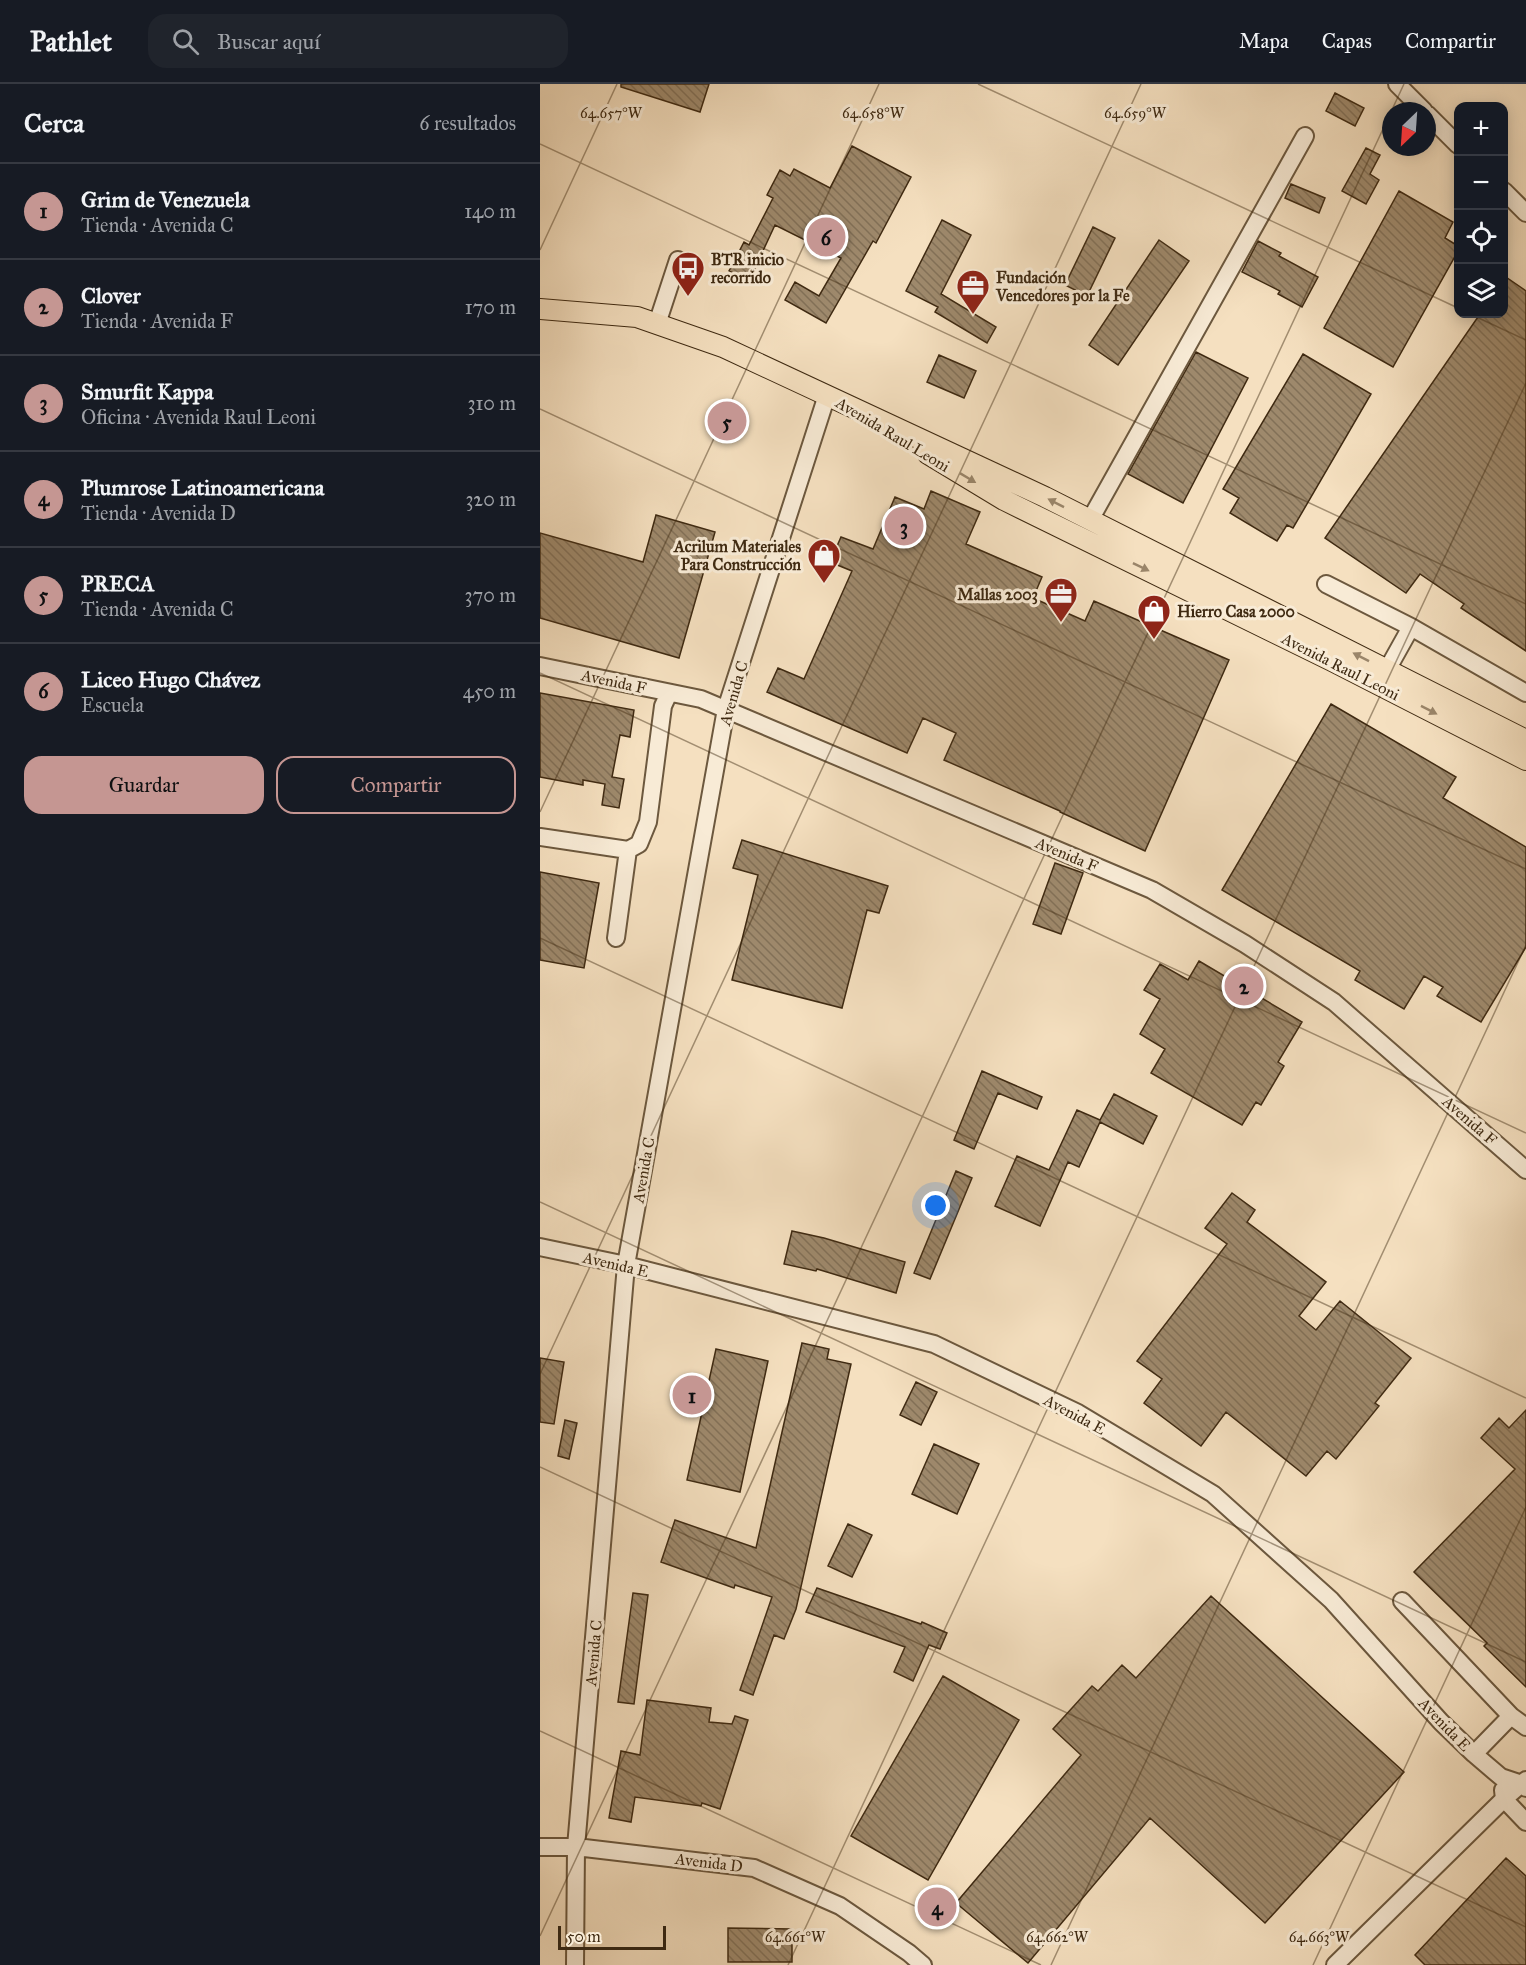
<!DOCTYPE html>
<html lang="es">
<meta charset="utf-8">
<style>
:root{--surface:#171b24;--page:#20242c;--text:#f1f3f6;--muted:#9ea1a6;--line:#363941;--accent:#c59692}
body{margin:0;font-family:"IM FELL Great Primer",serif;background:var(--page);color:var(--text)}
.controls{position:absolute;right:18px;top:18px;display:grid;overflow:hidden;border-radius:12px;box-shadow:0 3px 15px #0003}
.controls button{width:54px;height:54px;display:grid;place-items:center;padding:0;border:0;border-bottom:2px solid var(--line);background:var(--surface);color:var(--text);font:30px sans-serif}
.compass{position:absolute;left:842px;top:18px;width:54px;height:54px;border-radius:50%;background:var(--surface);box-shadow:0 3px 15px #0003;rotate:205deg}
.scale{position:absolute;left:18px;bottom:15px;width:108px;box-sizing:border-box;padding-left:6px;border:3px solid #3f2a12;border-top:0;font-size:16px;line-height:21px;white-space:nowrap;color:#3f2a12;-webkit-text-stroke:4px #f8ebd6;paint-order:stroke}
.you{position:absolute;left:396px;top:1122px;width:21px;height:21px;margin:-15px;border:4px solid #fff;border-radius:50%;background:#1a73e8;box-shadow:0 0 0 9px #1a73e833}
.badge{display:grid;place-items:center;width:39px;height:39px;border-radius:50%;background:var(--accent);color:#111;font-size:20px;font-weight:700}
.pin{position:absolute;translate:-50% -50%;border:3px solid #fff;box-shadow:0 2px 6px #0006}
.list{margin:0;padding:0;list-style:none}
h2{display:flex;justify-content:space-between;align-items:center;height:78px;margin:0;padding:0 24px;font-size:26px}
h2 small{font-size:20px;font-weight:400;color:var(--muted)}
.list li{display:grid;grid-template-columns:39px 1fr auto;gap:18px;align-items:center;box-sizing:border-box;height:96px;padding:0 24px;border-top:2px solid var(--line)}
.list b{display:block;font-size:22px;white-space:nowrap}
.list p{margin:0;font-size:20px;white-space:nowrap;color:var(--muted)}
.list em{font-size:20px;font-style:normal;color:var(--muted)}
.actions{display:flex;gap:12px;padding:18px 24px}
.actions a{flex:1;padding:14px 0;border:2px solid var(--accent);border-radius:18px;text-align:center;font-size:21px;color:var(--accent)}
.actions .main{background:var(--accent);color:#111}
.icon{flex:none;width:33px;height:33px;fill:none;stroke:currentColor;stroke-width:2;stroke-linecap:round;stroke-linejoin:round}
.map{position:relative;flex:none;width:986px;height:1881px;overflow:hidden}
header{display:flex;align-items:center;gap:36px;box-sizing:border-box;height:84px;padding:0 30px;background:var(--surface);border-bottom:2px solid var(--line)}
header strong{font-size:28px}
nav{display:flex;gap:33px;margin-inline-start:auto;font-size:21px}
.search{width:420px;height:54px;background:var(--page);display:flex;align-items:center;gap:15px;box-sizing:border-box;padding:0 21px;border-radius:18px;color:var(--muted);font-size:22px}
main{display:flex}
aside{flex:1;background:var(--surface)}
.map>svg:first-child{display:block}
.building{fill:url(#building-back-hatch);stroke:#3f2a12;stroke-width:1.5}
.lines{fill:none;stroke-linecap:round;stroke-linejoin:round}
.minor-casing{stroke:#6c583e;stroke-width:20}
.major-casing{stroke:#3f2a12;stroke-width:22}
.minor{stroke:#f8ebd6;stroke-width:16}
.major{stroke:#f5e0c0;stroke-width:20}
.oneway{fill:#9a8569}
.ticks{fill:none;stroke:#3f2a12;stroke-width:1.5;stroke-opacity:0.45}
.labels{text-anchor:middle;stroke-width:6;stroke-linejoin:round;paint-order:stroke}
.poi-label{font-size:16px;font-weight:bold;fill:#3f2a12;stroke:#f8ebd6;text-anchor:start}
.street-label{font-size:16px;fill:#3f2a12;stroke:#f8ebd6}
.ticks-label{font-size:15px;text-anchor:middle;fill:#3f2a12;stroke:#f8ebd6;stroke-width:6;stroke-linejoin:round;paint-order:stroke}
</style>
<header>
<strong>Pathlet</strong>
<div class="search"><svg class="icon" aria-label="search" viewBox="0 0 24 24"><circle cx="10" cy="10" r="6"/><path d="M15 15l6 6"/></svg>Buscar aquí</div>
<nav><a>Mapa</a><a>Capas</a><a>Compartir</a></nav>
</header>
<main>
<aside>
<h2>Cerca<small>6 resultados</small></h2>
<ul class="list">
<li><span class="badge">1</span><div><b>Grim de Venezuela</b><p>Tienda · Avenida C</p></div><em>140 m</em></li>
<li><span class="badge">2</span><div><b>Clover</b><p>Tienda · Avenida F</p></div><em>170 m</em></li>
<li><span class="badge">3</span><div><b>Smurfit Kappa</b><p>Oficina · Avenida Raul Leoni</p></div><em>310 m</em></li>
<li><span class="badge">4</span><div><b>Plumrose Latinoamericana</b><p>Tienda · Avenida D</p></div><em>320 m</em></li>
<li><span class="badge">5</span><div><b>PRECA</b><p>Tienda · Avenida C</p></div><em>370 m</em></li>
<li><span class="badge">6</span><div><b>Liceo Hugo Chávez</b><p>Escuela</p></div><em>450 m</em></li>
</ul>
<div class="actions"><a class="main">Guardar</a><a>Compartir</a></div>
</aside>
<div class="map">
<svg width="986" height="1881" viewBox="0 0 986 1881">
<defs>
<pattern id="building-back-hatch" width="6" height="6" patternUnits="userSpaceOnUse" patternTransform="scale(1.5)"><rect width="6" height="6" fill="#9e896c"/><path d="M-1 5l2 2M0 0l6 6M5-1l2 2" fill="none" stroke="#827057"/></pattern>
</defs>
<rect width="100%" height="100%" fill="#f5e0c0"/>
<filter id="stains"><feTurbulence type="fractalNoise" baseFrequency=".00333" numOctaves="4"/><feColorMatrix values="0 0 0 0 .2 0 0 0 0 .09 0 0 0 0 .02 0 0 0 .5 -.17"/></filter>
<radialGradient id="worn" r=".72"><stop offset=".6" stop-color="#630" stop-opacity="0"/><stop offset="1" stop-color="#630" stop-opacity=".3"/></radialGradient>
<path class="building" d="M81 0H169L160 28 81 3Z
M795 9 824 24 815 42 786 27Z
M312 62 371 93 336 159 333 157 286 239 245 216 255 198 279 212 301 174 235 141 209 197 189 187 204 158 209 161 233 114 227 111 240 86 250 92 254 85 290 104Z
M826 64 840 71 830 90 839 96 826 120 802 107Z
M751 100 785 114 779 129 745 114Z
M859 107 913 138 905 154 918 162V167L853 283 784 244Z
M402 136 431 151 401 210 456 243 447 259 395 228 398 223 366 207Z
M553 143 575 154 547 212 525 201Z
M619 156 649 177 578 281 549 261Z
M718 157 741 169 739 172 778 193 762 223 738 210 740 207 702 188Z
M963 191 986 207V567L921 524 924 520 880 490 866 509 785 454 940 230H963Z
M656 268 708 294 643 419 588 390Z
M763 270 831 310 753 444 747 441 737 457 690 429 699 414 683 405Z
M399 271 436 287 424 314 387 298Z
M391 407 440 428 426 460 502 493 493 514 545 537 554 517 689 576 605 767 520 728V727L404 676 416 649 383 634 367 669 227 608 238 584 264 595 312 487 290 478 301 453 333 465 355 413 384 425Z
M116 431 175 448 139 574 0 534V449L103 478Z
M0 609 94 626 90 653 80 651 72 693 84 695 79 724 62 721 65 700 43 696V701L0 693Z
M791 620 916 693 903 714 986 763V863L941 938 897 912 903 903 884 892 864 925 815 896 820 887 682 806Z
M202 756 348 802 339 829 327 826 302 924 192 896 218 791 193 784Z
M515 779 543 789 521 850 493 840Z
M0 788 59 799 44 884 0 876Z
M659 877 762 938 738 978 744 982 721 1021 716 1018 702 1041 611 989 625 965 600 950 620 915 604 906 620 880 648 896Z
M442 987 502 1013 497 1025 458 1009 434 1065 414 1056Z
M574 1010 617 1032 603 1060 560 1038 539 1083 528 1078 500 1142 455 1122 477 1072 509 1086 537 1026 560 1036Z
M416 1087 432 1094 390 1195 374 1189Z
M692 1109 715 1126 707 1138 786 1198 759 1232 776 1246 800 1217 871 1274 835 1319 839 1322 796 1375 787 1367 766 1392 686 1328 661 1362 604 1319 622 1295 597 1277 687 1160 665 1144Z
M252 1147 284 1154 365 1178 356 1209 277 1185 276 1187 244 1180Z
M262 1259 289 1265 287 1275 311 1280 256 1525 244 1555 234 1551 213 1611 200 1606 232 1513 195 1501 194 1504 121 1478 135 1436 216 1464Z
M176 1265 228 1277 200 1408 147 1396Z
M0 1274 24 1278 14 1340 0 1338Z
M376 1298 397 1308 381 1341 360 1331Z
M986 1326V1603L944 1562 947 1559 874 1488 975 1385 941 1354 959 1334 969 1344Z
M25 1336 37 1339 29 1375 18 1372Z
M394 1360 439 1380 417 1430 372 1410Z
M308 1440 332 1451 312 1493 288 1482Z
M277 1504 381 1540 382 1538 407 1549 400 1565 389 1561 373 1597 354 1588 365 1563 266 1528Z
M93 1509 108 1511 94 1620 78 1618Z
M671 1512 864 1688 725 1839 610 1734 488 1879 416 1819 541 1671 513 1645 552 1602 558 1607 582 1581 596 1594Z
M403 1592 479 1636 388 1796 311 1752Z
M107 1616 171 1624 169 1638 192 1640 195 1632 208 1636 180 1725 162 1719 161 1722 95 1713 91 1738 69 1734 81 1667 100 1671Z
M966 1774 986 1792V1881H885L875 1871Z
M188 1844 252 1845V1878H188Z"/>
<g class="lines">
<defs>
<path id="minor" d="M857 0 884 27
M887 30 918 61
M964 107 986 129
M117 240 138 176
M550 436 765 52
M786 500 871 543 986 609
M0 582 161 615 612 806 705 860 794 918 986 1086
M847 586 871 543
M0 753 88 766 99 760 108 738 123 622 129 609
M76 854 88 766
M0 1163 86 1181 394 1260 538 1329 673 1410 791 1516 901 1638 934 1670 961 1693 982 1700 986 1704
M862 1517 971 1632 986 1643
M934 1670 971 1632
M963 1706 964 1715 986 1738
M0 1763H36L214 1784 300 1822 369 1869 383 1881
M35 1881 36 1763 86 1181 186 625 287 311
M795 1881 964 1715 986 1696"/>
<path id="major" d="M0 225 97 233 183 263 505 413 986 656
M388 370 464 416 792 577 986 676"/>
</defs>
<use href="#minor" class="minor-casing"/>
<use href="#major" class="major-casing"/>
<use href="#minor" class="minor"/>
<use href="#major" class="major"/>
</g>
<defs><path id="oneway-solid" d="M-6-.8H1V-3.2L6.5 0L1 3.2V.8H-6Z" transform="scale(1.5)"/></defs>
<g class="oneway">
<use href="#oneway-solid" transform="translate(428 394) rotate(31)"/>
<use href="#oneway-solid" transform="translate(516 419) rotate(-153)"/>
<use href="#oneway-solid" transform="translate(601 483) rotate(26)"/>
<use href="#oneway-solid" transform="translate(821 573) rotate(-153)"/>
<use href="#oneway-solid" transform="translate(889 626) rotate(27)"/>
</g>
<path class="ticks" d="M438 0 918 224M0 60 986 520M0 166 77 0M930 230 986 256M0 325 986 785M0 589 986 1049M0 728 339 0M0 854 986 1314M0 1118 986 1578M0 1290 601 0M0 1383 986 1843M0 1647 501 1881M0 1852 864 0M248 1881 986 299M511 1881 986 861M773 1881 986 1423"/>
<defs>
<symbol id="bus-pin" viewBox="-11 -11 22 30"><path d="M0 17L-7.5 6A9.5 9.5 0 1 1 7.5 6Z" fill="#8f2418" stroke="#f8ebd6"/><path d="M-5-6H5V4H4V6H2V4H-2V6H-4V4H-5ZM-3.5-4V0h7V-4ZM-3.5 1.2v1.5H-2V1.2ZM2 1.2v1.5H3.5V1.2Z" fill="#fff"/></symbol>
<symbol id="office-pin" viewBox="-11 -11 22 30"><path d="M0 17L-7.5 6A9.5 9.5 0 1 1 7.5 6Z" fill="#8f2418" stroke="#f8ebd6"/><path d="M-6-3h4V-5.5h4V-3h4V5H-6ZM-1-4.5V-3h2v-1.5ZM-6 0V1H6V0Z" fill="#fff"/></symbol>
<symbol id="shop-pin" viewBox="-11 -11 22 30"><path d="M0 17L-7.5 6A9.5 9.5 0 1 1 7.5 6Z" fill="#8f2418" stroke="#f8ebd6"/><path d="M-5-2.5h2.3a2.7 3.5 0 0 1 5.4 0H5L5.5 6h-11ZM-1.5-2.5h3a1.5 2.3 0 0 0-3 0Z" fill="#fff"/></symbol>
</defs>
<g fill-rule="evenodd">
<use href="#bus-pin" x="129" y="165" width="38" height="52"/>
<use href="#office-pin" x="414" y="183" width="38" height="52"/>
<use href="#shop-pin" x="265" y="452" width="38" height="52"/>
<use href="#office-pin" x="502" y="491" width="38" height="52"/>
<use href="#shop-pin" x="595" y="508" width="38" height="52"/>
</g>
<g class="labels">
<g class="poi-label">
<text x="171" y="181">BTR inicio<tspan x="171" dy="18">recorrido</tspan></text>
<text x="456" y="199">Fundación<tspan x="456" dy="18">Vencedores por la Fe</tspan></text>
<text x="261" y="468" text-anchor="end">Acrilum Materiales<tspan x="261" dy="18">Para Construcción</tspan></text>
<text x="498" y="516" text-anchor="end">Mallas 2003</text>
<text x="637" y="533">Hierro Casa 2000</text>
</g>
<g class="street-label">
<text transform="translate(353 350) rotate(31)" y="6">Avenida Raul Leoni</text>
<text transform="translate(801 582) rotate(27)" y="6">Avenida Raul Leoni</text>
<text transform="translate(74 597) rotate(12)" y="6">Avenida F</text>
<text transform="translate(193 609) rotate(-74)" y="6">Avenida C</text>
<text transform="translate(527 770) rotate(23)" y="6">Avenida F</text>
<text transform="translate(930 1036) rotate(41)" y="6">Avenida F</text>
<text transform="translate(103 1086) rotate(-80)" y="6">Avenida C</text>
<text transform="translate(76 1180) rotate(13)" y="6">Avenida E</text>
<text transform="translate(535 1330) rotate(28)" y="6">Avenida E</text>
<text transform="translate(53 1569) rotate(-85)" y="6">Avenida C</text>
<text transform="translate(905 1640) rotate(46)" y="6">Avenida E</text>
<text transform="translate(169 1778) rotate(7)" y="6">Avenida D</text>
</g>
</g>
<g class="ticks-label">
<text x="71" y="34">64.657°W</text>
<text x="333" y="34">64.658°W</text>
<text x="595" y="34">64.659°W</text>
<text x="255" y="1858">64.661°W</text>
<text x="517" y="1858">64.662°W</text>
<text x="779" y="1858">64.663°W</text>
</g>
<rect width="100%" height="100%" filter="url(#stains)"/>
<rect width="100%" height="100%" fill="url(#worn)"/>
</svg>
<div class="controls">
<button>+</button>
<button>−</button>
<button><svg class="icon" aria-label="locate" viewBox="0 0 24 24"><circle cx="12" cy="12" r="6"/><path d="M12 2v4M12 18v4M2 12h4M18 12h4"/></svg></button>
<button><svg class="icon" aria-label="layers" viewBox="0 0 24 24"><path d="M12 4l9 5-9 5-9-5zM3 14l9 5 9-5"/></svg></button>
</div>
<svg class="compass" viewBox="-18 -18 36 36"><path d="M0-13l5 13h-10z" fill="#e53935"/><path d="M0 13l5-13h-10z" fill="#9ea1a6"/></svg>
<div class="scale">50 m</div>
<div class="you"></div>
<div class="pin badge" style="left:152px;top:1311px">1</div>
<div class="pin badge" style="left:704px;top:902px">2</div>
<div class="pin badge" style="left:364px;top:442px">3</div>
<div class="pin badge" style="left:397px;top:1823px">4</div>
<div class="pin badge" style="left:187px;top:337px">5</div>
<div class="pin badge" style="left:286px;top:153px">6</div>
</div>
</main>
